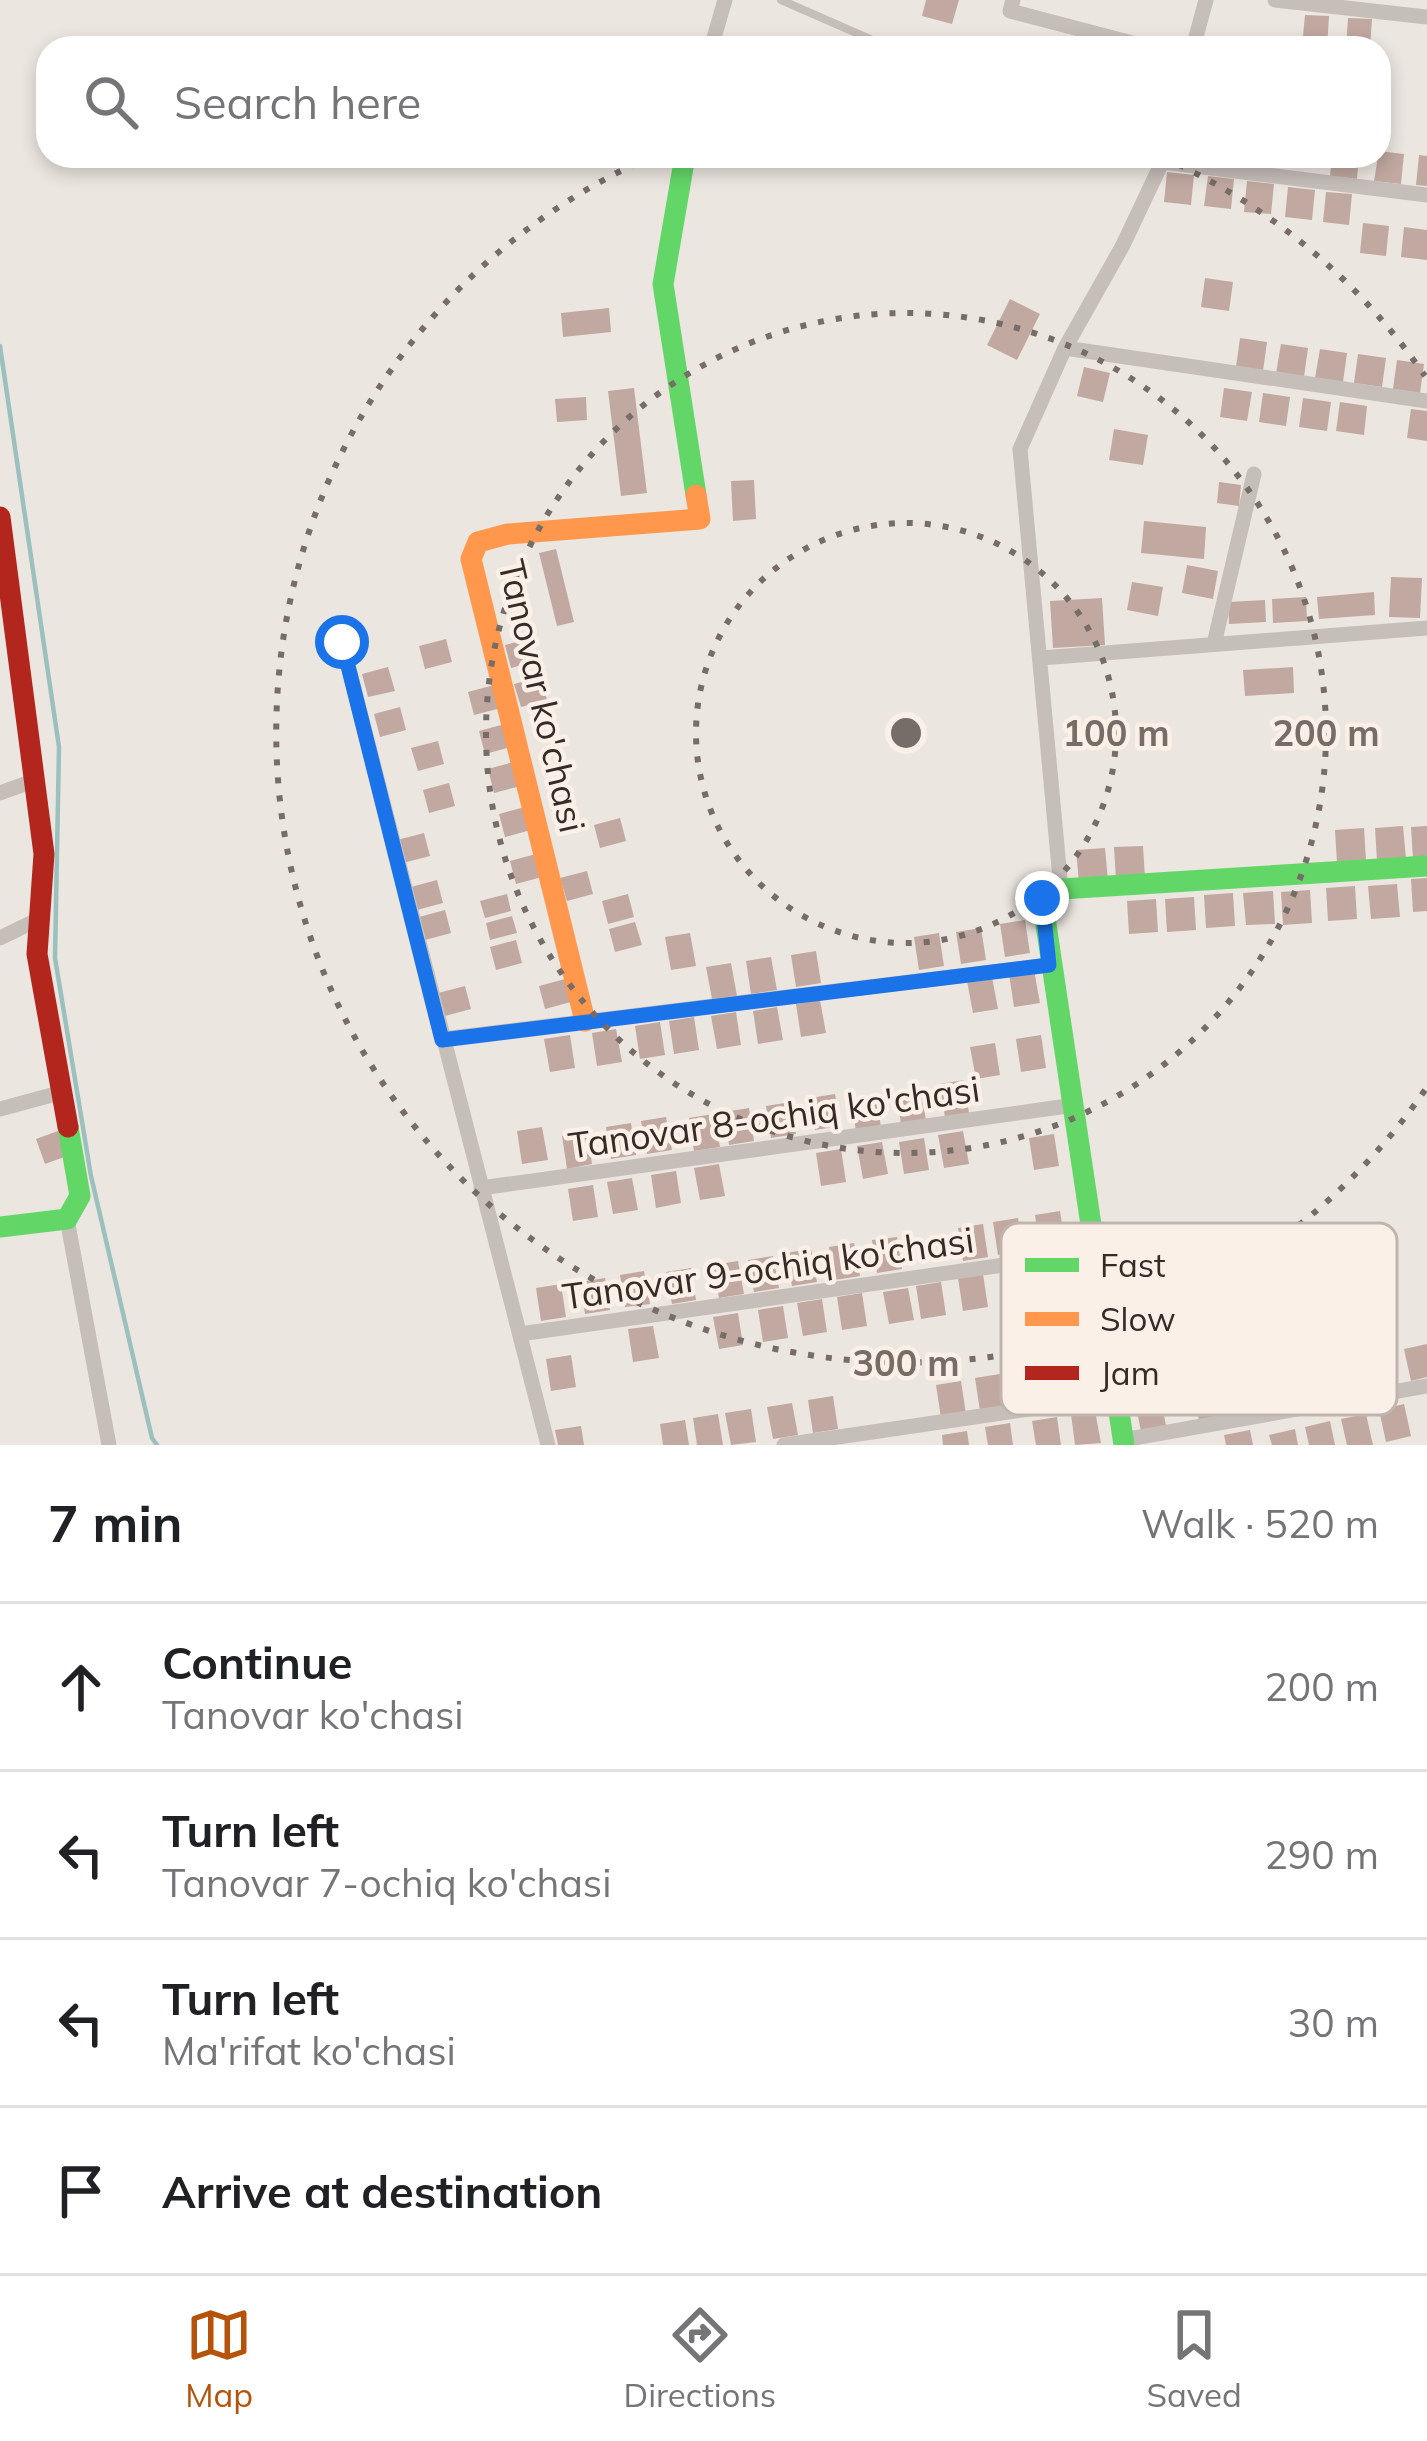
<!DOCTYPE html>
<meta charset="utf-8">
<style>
:root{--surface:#fff;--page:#f2f2f2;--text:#202124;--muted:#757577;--line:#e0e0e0;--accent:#b45309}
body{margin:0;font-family:Mulish,sans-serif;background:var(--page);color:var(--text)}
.stop{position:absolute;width:36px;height:36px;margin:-27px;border:9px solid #1a73e8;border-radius:50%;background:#fff}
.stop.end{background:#1a73e8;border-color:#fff;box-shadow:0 3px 12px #0008}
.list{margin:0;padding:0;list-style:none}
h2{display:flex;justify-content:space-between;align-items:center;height:156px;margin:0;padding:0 48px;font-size:51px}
h2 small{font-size:39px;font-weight:400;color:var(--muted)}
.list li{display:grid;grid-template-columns:78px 1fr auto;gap:36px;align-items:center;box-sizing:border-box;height:168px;padding:0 48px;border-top:3px solid var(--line)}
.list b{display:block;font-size:45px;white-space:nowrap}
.list p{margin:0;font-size:39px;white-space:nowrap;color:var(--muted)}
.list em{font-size:39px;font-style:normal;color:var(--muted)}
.icon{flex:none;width:66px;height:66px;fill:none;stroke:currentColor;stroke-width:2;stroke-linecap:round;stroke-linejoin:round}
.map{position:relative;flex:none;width:1427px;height:1445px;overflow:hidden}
.search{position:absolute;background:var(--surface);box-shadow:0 6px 18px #0003;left:36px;right:36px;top:36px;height:132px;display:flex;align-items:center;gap:30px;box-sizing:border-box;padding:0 42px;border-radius:36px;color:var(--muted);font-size:45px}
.sheet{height:828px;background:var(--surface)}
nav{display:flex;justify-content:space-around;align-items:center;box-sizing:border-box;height:168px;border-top:3px solid var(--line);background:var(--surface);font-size:33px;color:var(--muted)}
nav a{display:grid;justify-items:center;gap:6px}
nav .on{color:var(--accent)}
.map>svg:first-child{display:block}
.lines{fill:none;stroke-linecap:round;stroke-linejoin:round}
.stream{stroke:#9bc0be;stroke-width:4.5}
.building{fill:#c1a8a1}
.lane{stroke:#c6beb9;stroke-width:8}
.street{stroke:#c6beb9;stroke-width:15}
.fast{stroke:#63d668;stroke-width:21}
.slow{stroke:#ff974d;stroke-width:21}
.jam{stroke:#b3261e;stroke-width:21}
.route{stroke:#1a73e8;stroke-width:15}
.ring{fill:none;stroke:#766c68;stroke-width:6;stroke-dasharray:6 12}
.labels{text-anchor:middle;stroke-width:9;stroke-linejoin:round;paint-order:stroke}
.street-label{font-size:36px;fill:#372b27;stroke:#faf0e7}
.key{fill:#faf0e7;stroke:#c0b5ad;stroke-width:3}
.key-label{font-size:33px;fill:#372b27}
.centre{fill:#766c68;stroke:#faf0e7;stroke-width:6}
.ring-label{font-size:36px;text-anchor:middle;font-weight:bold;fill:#766c68;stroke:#faf0e7;stroke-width:9;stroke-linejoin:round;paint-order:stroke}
</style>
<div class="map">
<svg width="1427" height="1445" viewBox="0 0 1427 1445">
<rect width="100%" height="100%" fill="#ece6e0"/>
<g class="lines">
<path class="stream" d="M0 346 59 747 55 958 91 1176 152 1438 157 1445"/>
</g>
<path class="building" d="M926 0H959L952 24 922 16Z
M1305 15 1329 16 1327 48 1302 47Z
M1348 18 1372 19 1370 48H1346Z
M1223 39 1247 41V48H1222Z
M1266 41 1290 43 1289 48H1265Z
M1379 151 1404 154 1401 184 1374 181Z
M1419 155 1427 156V186L1416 185Z
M1332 156H1359L1357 179 1330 176Z
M1167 172 1194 175 1191 205 1164 202Z
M1208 176 1234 179 1231 209 1204 206Z
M1247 181 1274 184 1271 214 1244 212Z
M1288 187 1315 190 1312 220 1285 217Z
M1326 192 1352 194 1349 225 1323 222Z
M1363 223 1389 226 1386 256 1360 253Z
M1404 227 1427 230V260L1401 257Z
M1205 278 1233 282 1229 311 1201 307Z
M1010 299 1040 314 1017 360 987 345Z
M609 308 611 332 563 337 561 313Z
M1240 338 1267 342 1263 371 1236 367Z
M1281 344 1308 348 1304 377 1276 373Z
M1320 349 1347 353 1343 382 1315 378Z
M1358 354 1386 358 1382 387 1354 383Z
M1397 360 1424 364 1420 393 1393 389Z
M1084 367 1110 373 1103 402 1077 396Z
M634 388 647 493 621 496 608 391Z
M1224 388 1252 392 1247 421 1220 417Z
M1263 393 1290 397 1286 426 1259 422Z
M586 397 587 420 557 422 555 399Z
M1303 398 1331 402 1327 431 1299 427Z
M1340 402 1367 406 1364 435 1336 431Z
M1411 409 1427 411V441L1407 438Z
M1114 429 1148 435 1143 465 1109 460Z
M754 480 756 519 733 521 731 481Z
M1219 482 1241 485 1239 506 1217 503Z
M1144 521 1206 527 1204 559 1141 553Z
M556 549 574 622 557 626 539 553Z
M1187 565 1218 571 1213 599 1182 593Z
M1391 577 1422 578 1420 618 1389 617Z
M1132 582 1163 587 1158 616 1127 610Z
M1374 592 1375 615 1319 619 1317 597Z
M1306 597 1307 621 1273 623 1272 599Z
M1102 598 1105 645 1053 648 1050 601Z
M1265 600 1266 622 1229 624 1228 602Z
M531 638 537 661 511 668 505 645Z
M446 639 452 662 425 669 419 646Z
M388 667 395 691 368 697 362 674Z
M1293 667 1294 693 1245 696 1243 670Z
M541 677 547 700 521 707 514 684Z
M494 685 501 708 474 715 468 692Z
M400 707 406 730 380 737 374 714Z
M505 724 511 747 485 754 479 731Z
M438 741 444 764 418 771 411 748Z
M514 762 521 786 494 793 488 769Z
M449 783 455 806 429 813 423 790Z
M525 807 531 830 505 837 499 814Z
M620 818 626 841 600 848 594 825Z
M1403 826 1406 859 1377 861 1375 828Z
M1427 826V859L1413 860 1411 827Z
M1364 828 1366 861 1337 863 1335 830Z
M424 833 430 856 403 863 397 840Z
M1143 846 1145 878 1116 880 1114 847Z
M1105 848 1108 881 1079 882 1076 850Z
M536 854 542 877 516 884 510 861Z
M587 871 593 894 567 901 560 878Z
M1427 878V911L1413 912 1411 879Z
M437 880 443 903 417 910 411 887Z
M1397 884 1400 917 1371 919 1368 886Z
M1355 886 1357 919 1328 921 1326 888Z
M1310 890 1312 923 1283 925 1281 892Z
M1273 891 1275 924 1246 925 1243 893Z
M1233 893 1235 926 1206 928 1204 895Z
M507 894 511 911 485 918 480 901Z
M628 894 634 917 608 924 602 901Z
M1194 897 1196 930 1167 932 1165 899Z
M1156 899 1158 932 1129 934 1127 901Z
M445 910 451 933 425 940 419 917Z
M512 916 517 933 490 940 486 923Z
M1025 920 1030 953 1005 957 1000 924Z
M635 922 642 945 615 952 609 929Z
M981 928 986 960 961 964 956 932Z
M690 933 696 966 671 970 665 937Z
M939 933 944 966 919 970 914 937Z
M516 940 522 963 496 970 490 947Z
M816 951 821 983 796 987 791 955Z
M771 957 777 990 751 994 746 961Z
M731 963 737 996 712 999 706 967Z
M1034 970 1040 1003 1014 1007 1009 974Z
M992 977 998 1009 973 1013 967 981Z
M565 979 571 1002 545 1009 539 986Z
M465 986 471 1009 445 1016 438 993Z
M820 1000 826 1033 801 1037 796 1004Z
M777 1007 783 1040 758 1044 753 1011Z
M736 1012 741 1045 717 1049 711 1016Z
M694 1017 699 1050 674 1054 669 1021Z
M660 1022 665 1055 640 1059 635 1026Z
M616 1029 622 1062 597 1066 592 1033Z
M570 1035 575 1068 550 1072 544 1039Z
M1041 1035 1046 1068 1021 1072 1016 1039Z
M995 1043 1000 1075 976 1079 970 1047Z
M964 1080 969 1113 945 1117 939 1084Z
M920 1088 926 1120 901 1124 896 1092Z
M835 1094 840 1126 815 1130 810 1098Z
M876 1095 881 1127 856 1131 851 1099Z
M791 1102 796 1134 771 1138 766 1106Z
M749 1108 754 1141 729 1145 724 1112Z
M714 1114 720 1147 694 1151 689 1118Z
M666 1117 672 1150 647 1154 641 1121Z
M631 1123 636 1155 611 1159 606 1127Z
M542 1127 548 1160 522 1164 517 1131Z
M58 1131 67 1156 45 1164 36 1139Z
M963 1131 969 1164 944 1168 938 1135Z
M587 1132 592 1164 567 1169 562 1136Z
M1054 1134 1059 1166 1034 1170 1029 1138Z
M924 1138 929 1170 904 1174 899 1142Z
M882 1142 888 1174 863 1179 857 1146Z
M841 1149 846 1182 821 1186 816 1153Z
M719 1164 725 1196 700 1200 694 1168Z
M676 1171 681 1203 656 1208 651 1175Z
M632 1178 638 1210 613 1214 607 1182Z
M593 1185 598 1217 573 1221 568 1189Z
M1060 1211 1065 1244 1040 1248 1035 1215Z
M1018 1218 1023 1251 998 1255 993 1222Z
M983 1224 988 1257 963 1261 958 1228Z
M897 1237 902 1269 877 1273 872 1240Z
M854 1243 860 1276 835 1280 829 1247Z
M811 1249 817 1282 792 1286 786 1253Z
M773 1256 779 1288 754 1292 748 1260Z
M738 1261 744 1294 719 1298 713 1265Z
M691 1268 696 1300 672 1304 666 1272Z
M644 1271 650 1304 625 1307 620 1275Z
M983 1274 988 1307 963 1311 958 1278Z
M605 1278 610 1310 585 1314 580 1282Z
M941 1282 946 1315 921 1319 916 1286Z
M561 1284 566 1317 541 1321 536 1288Z
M908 1288 914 1320 889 1324 883 1292Z
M862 1293 867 1326 842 1330 837 1297Z
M822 1299 827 1332 803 1336 797 1303Z
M783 1306 788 1338 763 1342 758 1310Z
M738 1313 743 1345 719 1349 713 1317Z
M653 1326 659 1358 633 1362 628 1329Z
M1427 1344V1377L1411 1381 1404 1349Z
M571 1355 576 1387 551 1391 546 1359Z
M1000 1374 1005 1407 980 1411 975 1378Z
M961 1381 966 1414 941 1418 936 1385Z
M1217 1382 1224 1414 1199 1420 1192 1388Z
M1159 1393 1166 1425 1141 1431 1134 1398Z
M833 1396 838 1429 813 1433 808 1400Z
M792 1403 798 1435 773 1439 767 1407Z
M1404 1404 1411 1436 1386 1442 1379 1410Z
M751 1409 756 1442 731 1445 725 1413Z
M1095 1411 1101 1443 1075 1445 1071 1414Z
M718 1414 723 1445H697L693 1418Z
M1366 1414 1373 1445H1347L1341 1419Z
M1057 1417 1061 1445H1036L1032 1421Z
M685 1420 689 1445H663L660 1424Z
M1330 1421 1335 1445H1309L1305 1427Z
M1010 1423 1013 1445H988L985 1427Z
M581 1426 584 1445H558L555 1430Z
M1295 1429 1298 1445H1272L1269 1435Z
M1250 1430 1253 1445H1226L1224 1435Z
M967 1431 969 1445H943L942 1435Z"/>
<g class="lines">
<path class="lane" d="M781 0 886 46"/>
<path class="street" d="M1013 0 1010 11 1151 48
M1275 0 1427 17
M711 48 725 0
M1193 48 1206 0
M1163 162 1427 195
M1065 348 1427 401
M342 642 548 1445
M1214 644 1254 474
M1041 658 1427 628
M0 793 36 780
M1061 889 1020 449 1065 348 1123 245 1165 156
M0 938 39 919
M443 1039 1049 965
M0 1109 63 1092
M481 1188 1075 1105
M67 1219 109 1445
M520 1334 1095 1252
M1123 1440 1427 1386
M784 1445 1118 1396"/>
<path class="fast" d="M685 156 663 284 696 495
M0 1227 67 1219 80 1196 68 1127
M1124 1445 1042 898 1061 889 1427 866"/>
<path class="slow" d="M585 1021 471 559 478 542 508 534 700 519 696 495"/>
<path class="jam" d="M0 517 44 854 37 954 68 1127"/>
</g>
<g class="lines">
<path class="route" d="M342 642 442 1040 1049 965 1042 898"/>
</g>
<g class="ring">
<circle cx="906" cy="733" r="210"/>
<circle cx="906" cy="733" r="420"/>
<path d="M1425 1090A630 630 0 1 1 650 157M1162 157A630 630 0 0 1 1425 376"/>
</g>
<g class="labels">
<g class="street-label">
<text transform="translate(542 696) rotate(77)" y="13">Tanovar ko'chasi</text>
<text transform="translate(774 1117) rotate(-8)" y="13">Tanovar 8-ochiq ko'chasi</text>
<text transform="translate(768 1268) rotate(-8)" y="13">Tanovar 9-ochiq ko'chasi</text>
</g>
</g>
<rect x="1001" y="1223" width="396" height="192" rx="18" class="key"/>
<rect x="1025" y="1258" width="54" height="14" fill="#63d668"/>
<rect x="1025" y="1312" width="54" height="14" fill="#ff974d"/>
<rect x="1025" y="1366" width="54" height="14" fill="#b3261e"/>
<g class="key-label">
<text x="1100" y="1277">Fast</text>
<text x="1100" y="1331">Slow</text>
<text x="1100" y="1385">Jam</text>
</g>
<circle cx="906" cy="733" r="18" class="centre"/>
<g class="ring-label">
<text x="1116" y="746">100 m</text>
<text x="1326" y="746">200 m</text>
<text x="906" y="1376">300 m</text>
</g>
</svg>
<div class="stop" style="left:342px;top:642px"></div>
<div class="stop end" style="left:1042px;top:898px"></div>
<div class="search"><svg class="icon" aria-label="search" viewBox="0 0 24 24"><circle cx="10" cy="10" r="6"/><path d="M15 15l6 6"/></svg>Search here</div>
</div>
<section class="sheet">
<h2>7 min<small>Walk · 520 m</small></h2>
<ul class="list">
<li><svg class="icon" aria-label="ahead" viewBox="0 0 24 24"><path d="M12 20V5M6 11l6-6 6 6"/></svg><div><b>Continue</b><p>Tanovar ko'chasi</p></div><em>200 m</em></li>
<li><svg class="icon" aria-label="left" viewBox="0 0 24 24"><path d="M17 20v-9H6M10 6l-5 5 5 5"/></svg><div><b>Turn left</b><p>Tanovar 7-ochiq ko'chasi</p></div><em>290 m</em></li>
<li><svg class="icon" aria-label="left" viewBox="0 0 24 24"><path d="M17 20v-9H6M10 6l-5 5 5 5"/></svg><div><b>Turn left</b><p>Ma'rifat ko'chasi</p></div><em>30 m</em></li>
<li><svg class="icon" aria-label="arrive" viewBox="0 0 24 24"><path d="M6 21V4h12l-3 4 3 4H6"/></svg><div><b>Arrive at destination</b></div></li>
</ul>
</section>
<nav>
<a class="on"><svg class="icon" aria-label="map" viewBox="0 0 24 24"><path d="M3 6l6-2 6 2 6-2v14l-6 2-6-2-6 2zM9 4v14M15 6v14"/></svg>Map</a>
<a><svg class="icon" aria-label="directions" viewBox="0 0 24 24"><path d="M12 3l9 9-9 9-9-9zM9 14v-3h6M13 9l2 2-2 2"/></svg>Directions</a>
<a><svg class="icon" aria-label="saved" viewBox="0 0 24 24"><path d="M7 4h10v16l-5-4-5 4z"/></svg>Saved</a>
</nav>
